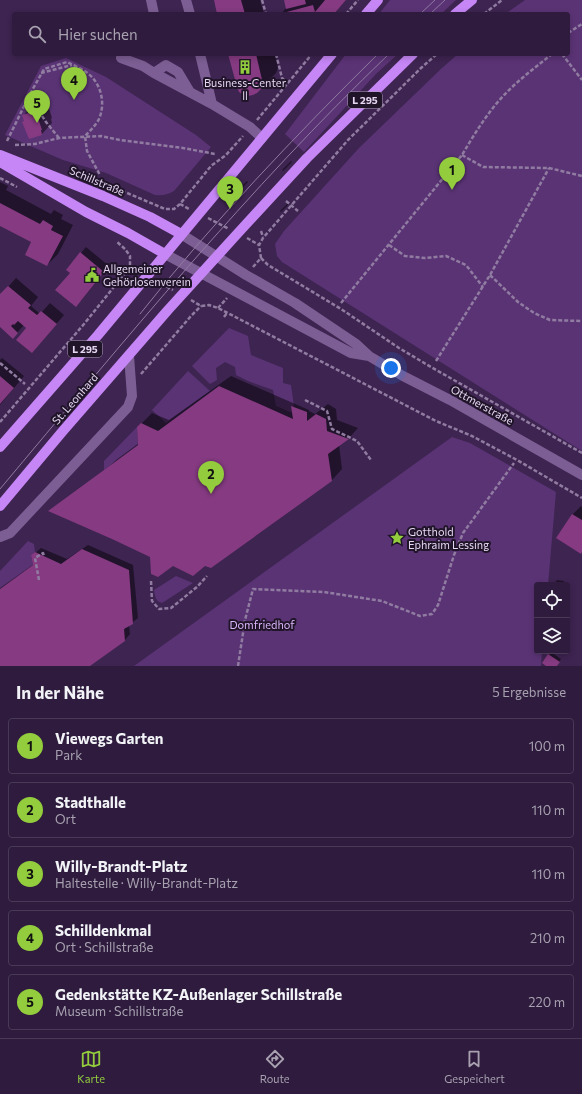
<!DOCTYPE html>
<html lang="de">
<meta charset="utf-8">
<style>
:root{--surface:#2e1b3d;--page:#362444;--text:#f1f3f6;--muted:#a7a1b0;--line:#493957;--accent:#93cd3e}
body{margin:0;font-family:Commissioner,sans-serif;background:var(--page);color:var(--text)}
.controls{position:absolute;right:12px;bottom:12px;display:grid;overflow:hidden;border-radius:4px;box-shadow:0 2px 6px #0003}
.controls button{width:36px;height:36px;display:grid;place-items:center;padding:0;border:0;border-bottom:1px solid var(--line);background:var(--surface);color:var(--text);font:20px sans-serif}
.you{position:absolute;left:391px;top:368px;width:14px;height:14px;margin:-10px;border:3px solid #fff;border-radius:50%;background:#1a73e8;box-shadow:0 0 0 6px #1a73e833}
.badge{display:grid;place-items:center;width:26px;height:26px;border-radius:50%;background:var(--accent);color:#111;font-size:13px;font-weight:700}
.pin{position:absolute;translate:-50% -33px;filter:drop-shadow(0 1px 2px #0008)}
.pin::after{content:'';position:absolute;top:21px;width:14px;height:12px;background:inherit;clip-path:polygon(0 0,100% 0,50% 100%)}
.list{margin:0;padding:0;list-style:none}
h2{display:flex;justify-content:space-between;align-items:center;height:52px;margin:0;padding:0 16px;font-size:17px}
h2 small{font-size:13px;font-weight:400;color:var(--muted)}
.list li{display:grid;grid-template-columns:26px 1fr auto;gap:12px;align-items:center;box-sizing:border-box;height:56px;margin:0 8px 8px;padding:0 8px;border:1px solid var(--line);border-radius:4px}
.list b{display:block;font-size:15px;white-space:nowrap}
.list p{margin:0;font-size:13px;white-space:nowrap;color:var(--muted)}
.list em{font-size:13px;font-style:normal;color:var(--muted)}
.icon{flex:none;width:22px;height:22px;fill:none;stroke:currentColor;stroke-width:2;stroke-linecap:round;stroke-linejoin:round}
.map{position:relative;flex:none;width:582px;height:666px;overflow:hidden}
.search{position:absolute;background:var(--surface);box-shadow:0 2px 6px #0003;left:12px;right:12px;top:12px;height:44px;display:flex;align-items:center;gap:10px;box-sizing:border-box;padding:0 14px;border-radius:4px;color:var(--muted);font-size:15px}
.sheet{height:372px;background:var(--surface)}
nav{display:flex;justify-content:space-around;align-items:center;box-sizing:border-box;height:56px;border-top:1px solid var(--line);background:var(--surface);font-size:11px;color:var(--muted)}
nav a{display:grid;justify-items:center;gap:2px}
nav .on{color:var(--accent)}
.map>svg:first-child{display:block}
.green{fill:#5a3375}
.shadow{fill:#0007}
.building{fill:#853a81}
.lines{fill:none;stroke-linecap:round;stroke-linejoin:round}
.path{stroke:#917ca1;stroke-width:2.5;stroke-dasharray:4 2;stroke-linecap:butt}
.minor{stroke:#7c5e94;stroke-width:10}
.major{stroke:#c686f6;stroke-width:10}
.tram{stroke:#8f7a9f;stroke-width:1}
.labels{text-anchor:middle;stroke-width:4;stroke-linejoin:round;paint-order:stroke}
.shield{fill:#1f1428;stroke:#aa9cb6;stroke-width:1}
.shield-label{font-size:10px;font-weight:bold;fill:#e6d7f3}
.poi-label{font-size:11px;fill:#e6d7f3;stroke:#1f1428;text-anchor:start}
.street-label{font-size:11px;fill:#e6d7f3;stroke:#1f1428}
.park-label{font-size:11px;fill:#dab5f9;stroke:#1f1428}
</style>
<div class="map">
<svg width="582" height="666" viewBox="0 0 582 666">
<rect width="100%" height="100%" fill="#3e2451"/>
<path class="green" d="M390 0H456L441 14H379Z
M525 0H582V451L282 262 277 256 275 244 284 231 359 148 442 68 458 54H568V14H505Z
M346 54H398L376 74 304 152 285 134Z
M66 58 106 77 196 135 211 147 174 191C167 195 162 196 155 195L106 173 63 160 5 135 41 66Z
M229 328 248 336 251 355 283 368V383L291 385 295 414 276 406 273 390 248 381 236 375 235 367 225 362 216 368 217 380 210 384 192 366Z
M188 371 210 391 166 423 152 410Z
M137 427 138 445 104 470V461Z
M452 437 470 443 556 492 548 585H537V651H542L541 666H134Z
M28 541 34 544 35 552 31 555 33 565 0 589V571Z
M176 576 193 583 162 603C155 601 155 596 154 590Z"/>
<path class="shadow" d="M215 0H260L264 14H218Z
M285 0H325V1L326 0H346L334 14H281L287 7Z
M229 54H275L278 68 276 73 257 92Z
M45 101 47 105H48L52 118 51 119 52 123 42 134 29 138 23 116 33 105Z
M291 161 292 162 283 171 282 170Z
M247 181 248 182 240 190 239 189Z
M0 182 8 186 6 190 51 214 54 210 63 215 61 219 73 225 58 254 47 265 32 242 0 225Z
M288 203 289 204 281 212 280 211Z
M86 247 109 266 81 301 71 273 81 253Z
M16 278 38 297 31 306 40 314 50 303 64 315 32 352 31 324 24 325 13 337 0 326V296Z
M2 358 24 376 0 405V360Z
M231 376 309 410V411L315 414 328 404 336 409 337 420 358 428 348 439 339 445 342 469 332 480 205 565 151 557 108 468 116 460 139 443 138 427 152 413 169 420Z
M581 506 582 507V551L557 537 573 514Z
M88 545 133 565 138 618 129 625 130 634 125 640 89 666H0V588L34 564 32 556 41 548 67 559Z
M557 580 564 581 563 585H555V583Z
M551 652 561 659 557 666H547L543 663Z"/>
<path class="building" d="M214 0H241L245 14H217Z
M284 0H305L306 4 286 9Z
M325 0H346L334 14H279L313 5 315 12Z
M228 54H256L263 84 261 89 257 93 253 95 248 96 243 95 239 92 237 87Z
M35 111 36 115H37L42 130H41L42 135 29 139 22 122 24 121 22 115Z
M0 203 40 224 43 220 53 226 51 230 63 236 47 266 25 255 31 242 0 226Z
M80 252 104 272 76 307 55 290 70 273 66 270Z
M8 286 31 305 28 308 37 315 41 311 57 324 32 353 16 340 26 328 18 321 14 325 13 324 11 326 18 333 13 339 0 327V294Z
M0 376 14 388 0 404Z
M219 386 293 419 291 406 307 412V421L316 414 326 419 327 431 349 439 328 454 332 481 211 568 205 566 193 576 173 566 158 577 151 574 150 557 112 539 48 511 104 470 138 445 137 427 141 423 158 431Z
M572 514 582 520V552L581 554 556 538Z
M82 549 129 570 133 624 124 629 125 641 90 666H0V589L33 565 31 555 35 552 61 564Z
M548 654 560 662 557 666H546L542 663Z"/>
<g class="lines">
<path class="path" d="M262 0 266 14
M346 14 358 0
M484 14 502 0
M568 33 582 24
M276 54 282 78 287 83
M562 54 582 80
M41 73 72 65
M257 120 312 54
M59 138 46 122 29 96 44 69 67 62C73 65 80 68 86 72 101 82 106 103 99 119 96 125 90 131 85 136L87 151 100 175
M7 141 29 96
M15 145 35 144 59 138 101 136 120 140 183 148 215 154
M462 155 483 167 549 168 582 176
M0 178 17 187
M94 179 165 209H174L180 204 211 166 226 155 243 136
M286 201 298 211
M180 204 189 209
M208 218 229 229
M261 231 263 237
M247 238 259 245
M389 245 405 256 425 258 446 256 466 265 483 287
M261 258 268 265 341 309 399 348 431 367 582 453
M130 267 138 271
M253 267 261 258 259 245 263 238 348 140 421 68 437 54
M119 272 124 275
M490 275 518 302 534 313 550 320 582 321
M156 281 173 290
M191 300 201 306 209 305 218 308 436 421 472 436 517 460 582 498
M341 303 462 155C475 133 489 110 507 92 521 78 537 66 552 54
M218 308 227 298
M224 317 227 313
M436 361 490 275 549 168
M0 363 25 384
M141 374 191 316 201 306
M305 400 327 411 332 429 357 441 371 460
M0 422 84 324 130 267V256L125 249 116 241
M39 580 35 558 43 553 44 556
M151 581 152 601 159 609 171 608 197 587 207 576
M238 666 245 620 253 589 324 592 382 601 420 616 432 614 438 605 454 555 463 533 514 463"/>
<path class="minor" d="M151 0 154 14
M186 0 190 14
M200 54 212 104
M121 58 143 66 154 73 212 104 250 127 262 138
M154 73 166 65 178 72 190 92
M181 234 246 275 295 303 356 344 369 356 403 376 450 400 582 475
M165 254 351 353 369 356
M0 537 10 533 128 407 132 396 129 356"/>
<path class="major" d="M366 14 378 0
M455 14 472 0
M0 155 103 196 150 217 181 234
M0 162 86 212 128 233 165 254
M0 447 98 335 332 54
M0 506 62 432 168 310 238 233 307 158 413 54"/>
<path class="tram" d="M420 14 435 0
M430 14 445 0
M140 314C213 222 295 136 378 54
M0 489C125 340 248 189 389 54"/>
</g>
<defs>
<symbol id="building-bare" viewBox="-9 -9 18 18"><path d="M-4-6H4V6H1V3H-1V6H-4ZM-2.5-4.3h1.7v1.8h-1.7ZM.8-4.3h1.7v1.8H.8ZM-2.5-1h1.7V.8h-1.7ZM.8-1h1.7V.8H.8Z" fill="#93cd3e" stroke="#1f1428" stroke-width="2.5" paint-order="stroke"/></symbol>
<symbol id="civic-bare" viewBox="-9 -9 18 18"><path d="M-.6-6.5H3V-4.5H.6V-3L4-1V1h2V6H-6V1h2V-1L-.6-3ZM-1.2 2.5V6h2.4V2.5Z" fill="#93cd3e" stroke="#1f1428" stroke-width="2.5" paint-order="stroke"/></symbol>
<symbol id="sight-bare" viewBox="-9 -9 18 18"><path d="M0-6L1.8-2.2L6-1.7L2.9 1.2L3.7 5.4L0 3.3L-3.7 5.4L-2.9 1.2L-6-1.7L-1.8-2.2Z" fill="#93cd3e" stroke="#1f1428" stroke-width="2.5" paint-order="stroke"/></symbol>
</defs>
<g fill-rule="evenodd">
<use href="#building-bare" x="235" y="57" width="20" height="20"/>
<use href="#civic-bare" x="82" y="265" width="20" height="20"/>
<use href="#sight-bare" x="387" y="528" width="20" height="20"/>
</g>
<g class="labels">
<g class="shield">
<rect x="348" y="92" width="34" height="16" rx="3"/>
<rect x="68" y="341" width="34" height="16" rx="3"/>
</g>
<g class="shield-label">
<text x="365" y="104">L 295</text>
<text x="85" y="353">L 295</text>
</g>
<g class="poi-label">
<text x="245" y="87" text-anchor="middle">Business-Center<tspan x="245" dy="13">ll</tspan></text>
<text x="103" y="273">Allgemeiner<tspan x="103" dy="13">Gehörlosenverein</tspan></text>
<text x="408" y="536">Gotthold<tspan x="408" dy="13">Ephraim Lessing</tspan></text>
</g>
<g class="street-label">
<text transform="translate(97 181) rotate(23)" y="4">Schillstraße</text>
<text transform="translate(75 399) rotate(-49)" y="4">St. Leonhard</text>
<text transform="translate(482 405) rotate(29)" y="4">Ottmerstraße</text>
</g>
<g class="park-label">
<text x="262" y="629">Domfriedhof</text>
</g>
</g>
</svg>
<div class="controls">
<button><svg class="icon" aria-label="locate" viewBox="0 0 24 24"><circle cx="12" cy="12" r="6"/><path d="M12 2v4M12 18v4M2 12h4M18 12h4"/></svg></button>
<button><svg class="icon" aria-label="layers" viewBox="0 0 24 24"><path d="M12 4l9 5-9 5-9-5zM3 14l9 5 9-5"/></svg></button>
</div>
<div class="you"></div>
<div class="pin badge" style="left:452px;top:190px">1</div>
<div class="pin badge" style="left:211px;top:494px">2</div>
<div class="pin badge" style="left:230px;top:209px">3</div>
<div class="pin badge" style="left:74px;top:100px">4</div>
<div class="pin badge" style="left:37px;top:123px">5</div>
<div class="search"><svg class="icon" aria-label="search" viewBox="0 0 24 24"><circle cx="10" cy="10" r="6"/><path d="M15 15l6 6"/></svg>Hier suchen</div>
</div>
<section class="sheet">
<h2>In der Nähe<small>5 Ergebnisse</small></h2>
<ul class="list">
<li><span class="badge">1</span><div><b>Viewegs Garten</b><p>Park</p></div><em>100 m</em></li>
<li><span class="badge">2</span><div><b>Stadthalle</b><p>Ort</p></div><em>110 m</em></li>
<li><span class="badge">3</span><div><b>Willy-Brandt-Platz</b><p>Haltestelle · Willy-Brandt-Platz</p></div><em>110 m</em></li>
<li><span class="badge">4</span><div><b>Schilldenkmal</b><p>Ort · Schillstraße</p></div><em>210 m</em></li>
<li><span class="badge">5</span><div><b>Gedenkstätte KZ-Außenlager Schillstraße</b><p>Museum · Schillstraße</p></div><em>220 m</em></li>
</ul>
</section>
<nav>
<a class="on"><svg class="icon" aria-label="map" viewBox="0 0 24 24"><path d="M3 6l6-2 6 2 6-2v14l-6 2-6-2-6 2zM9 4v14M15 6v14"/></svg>Karte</a>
<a><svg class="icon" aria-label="directions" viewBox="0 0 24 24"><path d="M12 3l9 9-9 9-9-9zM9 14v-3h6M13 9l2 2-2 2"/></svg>Route</a>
<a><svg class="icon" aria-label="saved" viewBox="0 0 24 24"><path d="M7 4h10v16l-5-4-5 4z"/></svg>Gespeichert</a>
</nav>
